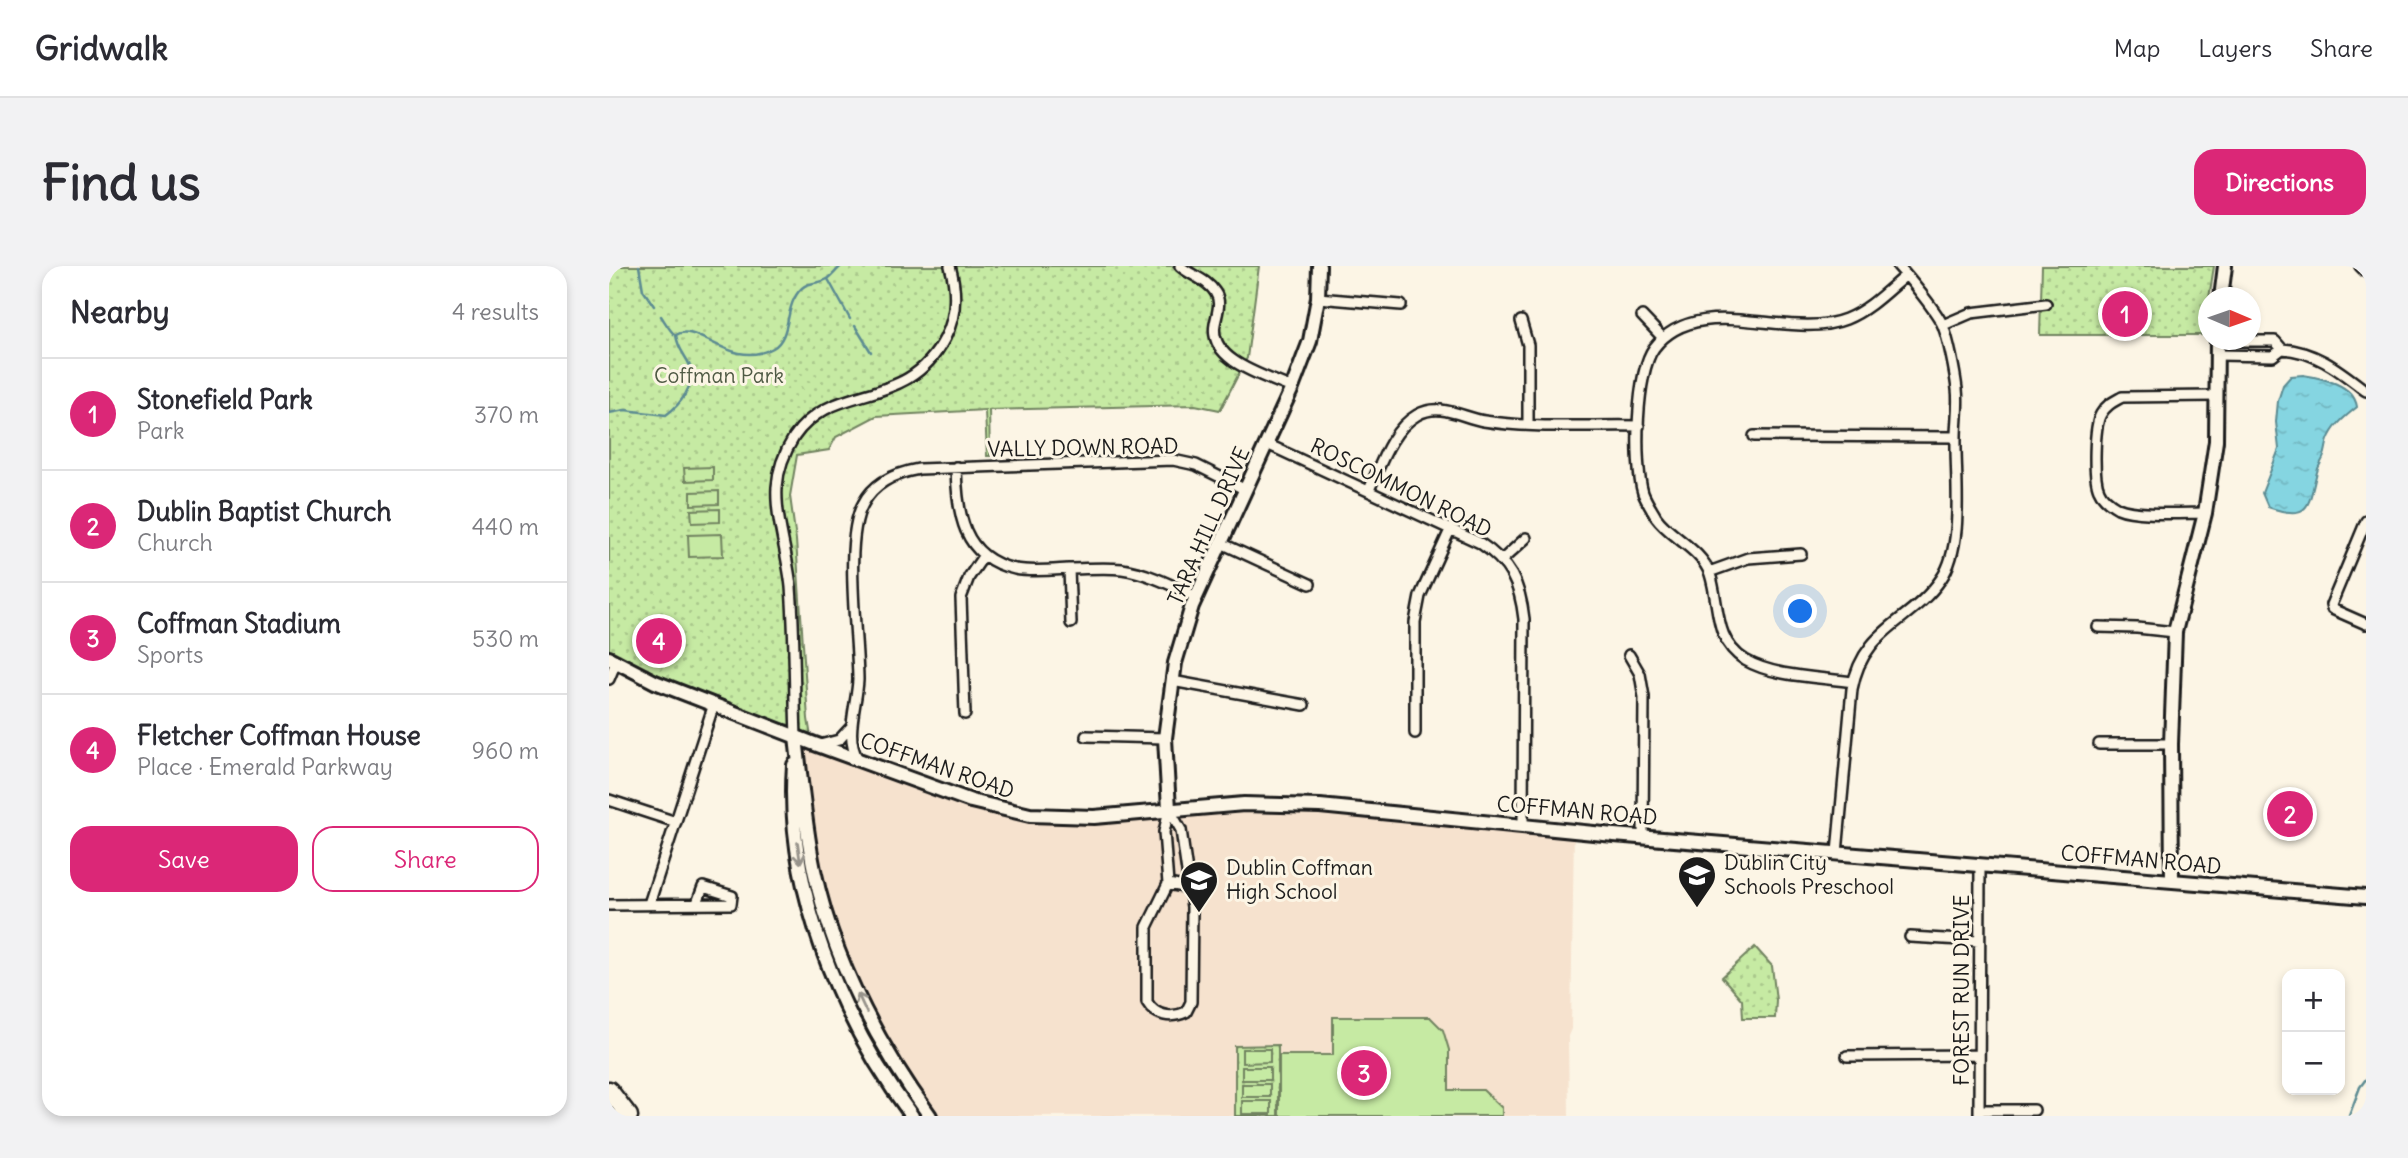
<!DOCTYPE html>
<meta charset="utf-8">
<style>
:root{--surface:#fff;--page:#f2f2f3;--text:#2b2b33;--muted:#7c7c81;--line:#e1e1e2;--accent:#db2777}
body{margin:0;font-family:Delius,sans-serif;background:var(--page);color:var(--text)}
.controls{position:absolute;right:21px;bottom:21px;display:grid;overflow:hidden;border-radius:14px;box-shadow:0 4px 10px #0003}
.controls button{width:63px;height:63px;display:grid;place-items:center;padding:0;border:0;border-bottom:2px solid var(--line);background:var(--surface);color:var(--text);font:35px sans-serif}
.compass{position:absolute;left:1589px;top:21px;width:63px;height:63px;border-radius:50%;background:var(--surface);box-shadow:0 4px 10px #0003;rotate:92deg}
.you{position:absolute;left:1192px;top:346px;width:24px;height:24px;margin:-18px;border:5px solid #fff;border-radius:50%;background:#1a73e8;box-shadow:0 0 0 10px #1a73e833}
.badge{display:grid;place-items:center;width:46px;height:46px;border-radius:50%;background:var(--accent);color:#fff;font-size:23px;font-weight:700}
.pin{position:absolute;translate:-50% -50%;border:4px solid #fff;box-shadow:0 2px 7px #0006}
.list{margin:0;padding:0;list-style:none}
h2{display:flex;justify-content:space-between;align-items:center;height:91px;margin:0;padding:0 28px;font-size:30px}
h2 small{font-size:23px;font-weight:400;color:var(--muted)}
.list li{display:grid;grid-template-columns:46px 1fr auto;gap:21px;align-items:center;box-sizing:border-box;height:112px;padding:0 28px;border-top:2px solid var(--line)}
.list b{display:block;font-size:26px;white-space:nowrap}
.list p{margin:0;font-size:23px;white-space:nowrap;color:var(--muted)}
.list em{font-size:23px;font-style:normal;color:var(--muted)}
.actions{display:flex;gap:14px;padding:21px 28px}
.actions a{flex:1;padding:16px 0;border:2px solid var(--accent);border-radius:21px;text-align:center;font-size:24px;color:var(--accent)}
.actions .main{background:var(--accent);color:#fff}
.map{position:relative;flex:none;width:1757px;height:850px;overflow:hidden;border-radius:21px}
header{display:flex;align-items:center;gap:42px;box-sizing:border-box;height:98px;padding:0 35px;background:var(--surface);border-bottom:2px solid var(--line)}
header strong{font-size:33px}
nav{display:flex;gap:38px;margin-inline-start:auto;font-size:24px}
.intro{display:flex;align-items:center;justify-content:space-between;box-sizing:border-box;height:168px;padding:0 42px}
h1{margin:0;font-size:49px}
.button{padding:18px 32px;border-radius:21px;background:var(--accent);color:#fff;font-size:24px;font-weight:700}
main{display:flex;gap:42px;padding:0 42px}
aside{flex:1;background:var(--surface);border-radius:21px;box-shadow:0 4px 10px #0003}
.map>svg:first-child{display:block}
.built{fill:#f6e2ce}
.grass{fill:url(#grass-dots);stroke:#718360;stroke-width:2}
.pitch{fill:#c6eaa3;stroke:#718360;stroke-width:2}
.water{fill:url(#water-ripples);stroke:#5b8b92;stroke-width:2}
.lines{fill:none;stroke-linecap:round;stroke-linejoin:round}
.stream{stroke:#5b8b92;stroke-width:2.5}
.street-casing{stroke:#1c1c1c;stroke-width:14}
.secondary-casing{stroke:#1c1c1c;stroke-width:18}
.highway-casing{stroke:#1c1c1c;stroke-width:21}
.street{stroke:#fcf5e5;stroke-width:9}
.secondary{stroke:#fcf5e5;stroke-width:12}
.highway{stroke:#fcf5e5;stroke-width:16}
.oneway{stroke:#97938b}
.labels{text-anchor:middle;stroke-width:6;stroke-linejoin:round;paint-order:stroke}
.park-label{font-size:21px;fill:#4f5a44;stroke:#fcf5e5}
.street-label{font-size:21px;fill:#1c1c1c;stroke:#fcf5e5}
.poi-label{font-size:21px;fill:#1c1c1c;stroke:#fcf5e5;text-anchor:start}
</style>
<header>
<strong>Gridwalk</strong>
<nav><a>Map</a><a>Layers</a><a>Share</a></nav>
</header>
<div class="intro"><h1>Find us</h1><a class="button">Directions</a></div>
<main>
<aside>
<h2>Nearby<small>4 results</small></h2>
<ul class="list">
<li><span class="badge">1</span><div><b>Stonefield Park</b><p>Park</p></div><em>370 m</em></li>
<li><span class="badge">2</span><div><b>Dublin Baptist Church</b><p>Church</p></div><em>440 m</em></li>
<li><span class="badge">3</span><div><b>Coffman Stadium</b><p>Sports</p></div><em>530 m</em></li>
<li><span class="badge">4</span><div><b>Fletcher Coffman House</b><p>Place · Emerald Parkway</p></div><em>960 m</em></li>
</ul>
<div class="actions"><a class="main">Save</a><a>Share</a></div>
</aside>
<div class="map">
<svg width="1757" height="850" viewBox="0 0 1757 850">
<defs>
<pattern id="grass-dots" width="8" height="8" patternUnits="userSpaceOnUse" patternTransform="scale(1.75)"><rect width="8" height="8" fill="#c6eaa3"/><path d="M2 2h.1M6 6h.1" fill="none" stroke="#aac88c" stroke-width="1.8" stroke-linecap="round"/></pattern>
<pattern id="water-ripples" width="26" height="14" patternUnits="userSpaceOnUse" patternTransform="scale(1.75)"><rect width="26" height="14" fill="#85d5e1"/><path d="M2 4q2-2 4 0t4 0M15 11q2-2 4 0t4 0" fill="none" stroke="#72b6c0"/></pattern>
</defs>
<rect width="100%" height="100%" fill="#fcf5e5"/>
<filter id="ink" filterUnits="userSpaceOnUse"><feTurbulence type="fractalNoise" baseFrequency=".0143" numOctaves="2"/><feDisplacementMap in="SourceGraphic" scale="14" xChannelSelector="R" yChannelSelector="G"/><feConvolveMatrix kernelMatrix="1 2 1 2 8 2 1 2 1" color-interpolation-filters="sRGB"/></filter>
<g filter="url(#ink)">
<path class="built" d="M187 471 421 549 635 538 965 564 962 763 959 770 960 850H321L307 830 221 663Z"/>
<path class="grass" d="M0 0H650L638 92 611 144 586 139 380 144 381 190H378L376 144 267 150 227 171 220 184 188 189 181 230 187 274 199 453 203 477 0 392Z
M1433 0H1605L1600 32 1599 69H1431Z
M1146 681 1163 700 1167 734 1166 752H1134L1133 734 1113 711Z
M669 779V850H626V780Z"/>
<path class="pitch" d="M104 201V214L76 215 75 202Z
M110 225V238L82 239V226Z
M111 243V256L83 257 82 244Z
M113 268 114 290 80 291 79 269Z
M724 751H821L834 764 840 784V824H874L893 842V850H670V789H724Z
M633 783H661V796L633 797Z
M633 801H661V814H633Z
M633 818H661V831H633Z
M633 835H662V848H633Z"/>
<path class="water" d="M1694 109C1712 112 1745 118 1748 141 1736 151 1725 159 1719 174 1717 179 1717 185 1715 190 1713 196 1709 200 1708 206 1699 239 1702 256 1659 241L1653 227 1670 183 1667 156 1669 135 1674 119 1682 110Z"/>
<g class="lines">
<path class="stream" d="M30 0 34 24 45 40
M219 13 241 53
M52 50C56 56 61 65 66 69
M246 60 262 86
M0 147 16 144 57 149C71 139 87 119 81 100 76 88 69 84 67 69 88 55 122 105 164 82 180 73 177 48 185 33 196 11 207 21 220 12 224 9 228 4 232 0
M1740 850 1751 821 1757 813"/>
<defs>
<path id="street" d="M571 0C582 10 598 13 606 26 613 36 608 47 606 58 599 95 656 110 683 122
M1751 0 1757 6
M709 32 792 39
M1033 50 1054 72
M912 55 919 79V159
M1334 59 1362 47 1437 38
M1608 75H1666L1673 83
M1608 89 1664 90 1673 83C1707 85 1731 105 1757 125
M1145 170 1347 171
M658 178 871 277C901 297 911 317 915 353L914 558
M347 201C348 246 353 292 406 303 423 306 442 304 459 303 477 303 495 301 513 303 540 307 564 320 588 331
M760 224C772 198 782 164 808 149 831 136 852 151 875 155 926 163 979 159 1030 160
M1596 247C1575 247 1527 250 1509 242 1502 238 1493 232 1490 224 1484 211 1485 160 1492 148 1497 139 1504 136 1513 131L1607 130
M1757 255 1722 339 1723 343 1757 358
M612 277 701 318
M893 294 917 272
M460 303 462 357
M1100 306 1139 292 1192 288
M1489 361 1528 362 1566 366
M1020 389 1031 408 1035 431 1034 571
M0 413 7 396
M563 415 695 439
M1244 416C1210 411 1165 411 1136 394 1104 374 1111 338 1101 308 1092 283 1061 271 1047 251 1043 244 1037 235 1034 227 1025 198 1027 106 1045 82 1089 24 1180 76 1237 53 1260 44 1279 24 1297 9
M356 448 352 332 360 311 375 289
M806 467V356L811 330 841 264
M477 470 556 472
M187 471C185 421 186 371 182 321 179 290 166 251 168 221 169 203 175 187 185 171 224 113 298 146 336 72 348 49 348 25 341 0
M1490 478H1562
M211 479 230 474 242 461
M249 493C235 472 248 438 249 414 249 371 234 273 254 238 265 216 287 207 310 203L564 194 587 199 637 224
M0 534 67 556
M560 543 572 564 583 641 582 736 577 746C562 753 546 750 538 736V661L559 618 555 566Z
M1228 587 1243 423C1254 362 1302 357 1332 313 1356 279 1346 212 1347 171 1347 156 1350 139 1348 123 1346 107 1340 75 1334 60 1329 47 1300 12 1289 0
M559 618 580 622
M40 638 105 438
M0 639 122 638 123 630 94 621 88 637
M1301 671 1370 675
M1238 790 1370 789
M1370 844H1425
M1370 850 1371 599"/>
<path id="secondary" d="M1612 32 1616 0
M0 392 46 416 203 477 362 535 421 549 485 551 635 538 711 540 1005 569 1757 631
M187 471C192 515 196 560 205 604 224 693 268 777 321 850
M185 499C176 620 231 754 303 850
M560 543 556 472 566 397 583 340 683 122 701 75 709 32 710 0
M1563 615 1562 478 1566 366 1596 247 1607 175 1608 74"/>
<path id="highway" d="M0 824 20 850"/>
</defs>
<use href="#street" class="street-casing"/>
<use href="#secondary" class="secondary-casing"/>
<use href="#highway" class="highway-casing"/>
<use href="#street" class="street"/>
<use href="#secondary" class="secondary"/>
<use href="#highway" class="highway"/>
</g>
<defs><path id="oneway-shaft" d="M-6 0H5M1.5-3L5.5 0L1.5 3" fill="none" stroke-width="1.6" stroke-linecap="round" stroke-linejoin="round" transform="scale(1.75)"/></defs>
<g class="oneway">
<use href="#oneway-shaft" transform="translate(190 587) rotate(82)"/>
<use href="#oneway-shaft" transform="translate(253 737) rotate(-115)"/>
</g>
</g>
<defs>
<symbol id="school-pin" viewBox="-11 -11 22 30"><path d="M0 17L-7.5 6A9.5 9.5 0 1 1 7.5 6Z" fill="#1c1c1c" stroke="#fcf5e5"/><path d="M0-5L7-2L0 1L-7-2ZM-4 1L0 2.5L4 1V4Q0 6-4 4Z" fill="#fff"/></symbol>
</defs>
<g fill-rule="evenodd">
<use href="#school-pin" x="1066" y="587" width="44" height="60"/>
<use href="#school-pin" x="568" y="592" width="44" height="60"/>
</g>
<g class="labels">
<g class="park-label">
<text x="110" y="117">Coffman Park</text>
</g>
<g class="street-label">
<text transform="translate(474 182) rotate(-1)" y="7">VALLY DOWN ROAD</text>
<text transform="translate(792 222) rotate(26)" y="7">ROSCOMMON ROAD</text>
<text transform="translate(600 260) rotate(-66)" y="7">TARA HILL DRIVE</text>
<text transform="translate(328 500) rotate(19)" y="7">COFFMAN ROAD</text>
<text transform="translate(968 545) rotate(5)" y="7">COFFMAN ROAD</text>
<text transform="translate(1532 594) rotate(5)" y="7">COFFMAN ROAD</text>
<text transform="translate(1353 724) rotate(-90)" y="7">FOREST RUN DRIVE</text>
</g>
<g class="poi-label">
<text x="1115" y="604">Dublin City<tspan x="1115" dy="24">Schools Preschool</tspan></text>
<text x="617" y="609">Dublin Coffman<tspan x="617" dy="24">High School</tspan></text>
</g>
</g>
</svg>
<div class="controls">
<button>+</button>
<button>−</button>
</div>
<svg class="compass" viewBox="-18 -18 36 36"><path d="M0-13l5 13h-10z" fill="#e53935"/><path d="M0 13l5-13h-10z" fill="#7c7c81"/></svg>
<div class="you"></div>
<div class="pin badge" style="left:1516px;top:48px">1</div>
<div class="pin badge" style="left:1681px;top:548px">2</div>
<div class="pin badge" style="left:755px;top:807px">3</div>
<div class="pin badge" style="left:50px;top:375px">4</div>
</div>
</main>
